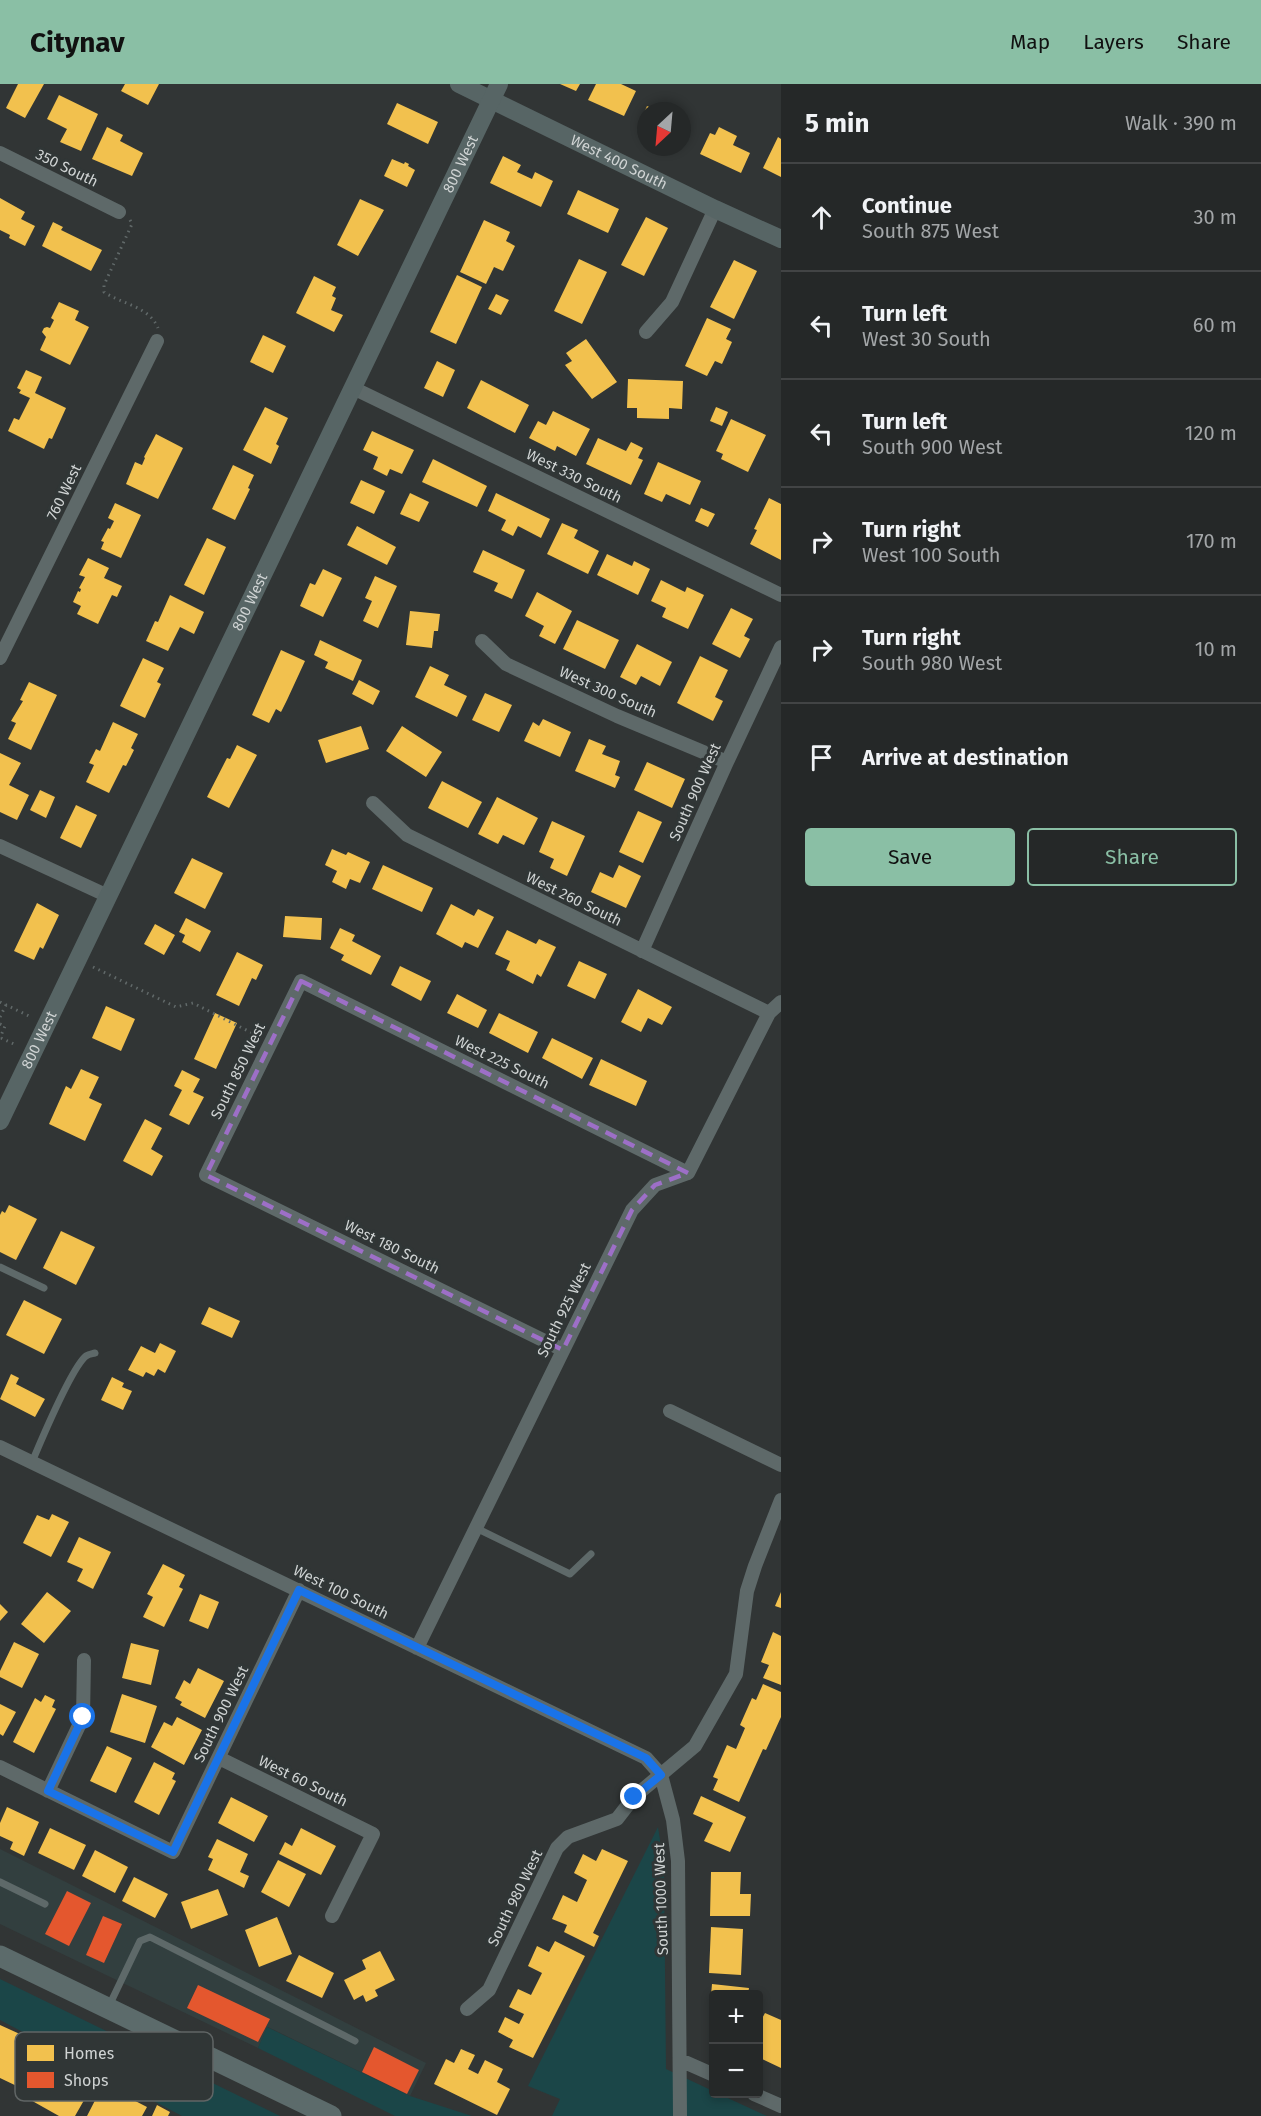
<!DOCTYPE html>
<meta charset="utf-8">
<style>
:root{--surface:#252828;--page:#2d3030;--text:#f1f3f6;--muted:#a3a6a8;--line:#424445;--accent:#8abfa5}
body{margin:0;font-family:"Fira Sans",sans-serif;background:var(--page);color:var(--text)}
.controls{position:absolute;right:18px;bottom:18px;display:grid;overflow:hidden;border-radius:6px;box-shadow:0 3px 9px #0003}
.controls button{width:54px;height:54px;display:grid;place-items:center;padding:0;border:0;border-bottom:2px solid var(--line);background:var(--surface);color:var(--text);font:30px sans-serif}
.compass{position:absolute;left:637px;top:18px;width:54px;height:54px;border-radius:50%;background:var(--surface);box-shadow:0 3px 9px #0003;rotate:206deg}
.stop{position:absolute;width:18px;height:18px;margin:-14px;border:4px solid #1a73e8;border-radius:50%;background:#fff}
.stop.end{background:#1a73e8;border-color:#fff;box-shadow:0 2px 6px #0008}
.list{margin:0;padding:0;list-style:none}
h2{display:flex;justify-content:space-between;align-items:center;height:78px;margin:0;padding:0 24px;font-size:26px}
h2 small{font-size:20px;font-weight:400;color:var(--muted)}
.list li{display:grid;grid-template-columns:39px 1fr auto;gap:18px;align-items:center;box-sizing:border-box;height:108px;padding:0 24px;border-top:2px solid var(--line)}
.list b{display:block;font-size:22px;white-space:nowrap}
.list p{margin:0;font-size:20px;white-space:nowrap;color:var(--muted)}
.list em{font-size:20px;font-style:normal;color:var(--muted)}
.actions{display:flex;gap:12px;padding:18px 24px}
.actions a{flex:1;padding:14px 0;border:2px solid var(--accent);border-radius:6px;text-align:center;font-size:21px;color:var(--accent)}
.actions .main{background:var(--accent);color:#111}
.icon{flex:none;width:33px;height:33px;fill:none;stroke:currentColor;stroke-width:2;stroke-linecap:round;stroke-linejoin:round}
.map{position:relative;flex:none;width:781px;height:2032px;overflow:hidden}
header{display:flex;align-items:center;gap:36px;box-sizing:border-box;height:84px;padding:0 30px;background:var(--accent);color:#111}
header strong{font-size:28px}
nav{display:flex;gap:33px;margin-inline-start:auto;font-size:21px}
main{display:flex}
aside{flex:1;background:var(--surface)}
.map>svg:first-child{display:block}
.built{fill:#323f3f}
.green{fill:#1b4648}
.homes{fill:#f2c14e}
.shops{fill:#e4572e}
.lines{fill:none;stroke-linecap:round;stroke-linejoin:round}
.path{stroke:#616969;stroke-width:3;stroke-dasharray:1.5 4.5;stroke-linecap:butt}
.lane{stroke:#5e6969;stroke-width:7}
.street{stroke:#5e6969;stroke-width:14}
.secondary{stroke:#576565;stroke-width:18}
.primary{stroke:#5c6b6b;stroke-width:21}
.route{stroke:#1a73e8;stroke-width:8}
.marked{fill:none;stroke:#9d6fc7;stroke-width:4.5;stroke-dasharray:12 8;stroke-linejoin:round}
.labels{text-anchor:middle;stroke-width:6;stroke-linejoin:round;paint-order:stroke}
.street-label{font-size:15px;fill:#cfd3d3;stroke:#303636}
.key{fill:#303636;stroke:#606565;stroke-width:1.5}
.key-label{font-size:16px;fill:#cfd3d3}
</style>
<header>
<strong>Citynav</strong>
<nav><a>Map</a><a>Layers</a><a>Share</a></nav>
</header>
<main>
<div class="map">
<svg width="781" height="2032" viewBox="0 0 781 2032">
<rect width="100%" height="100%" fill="#313535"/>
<path class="built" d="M0 1765 426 1979 410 2012 268 1943 258 1964 0 1840Z"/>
<path class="green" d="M658 1743 664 1782 666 1985 713 2007 714 2010H719L767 2032H552L560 2015 528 2002Z
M0 1895 280 2032H182L0 1936Z
M267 1943 410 2012 472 2032H395L258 1964Z"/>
<path class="homes" d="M18 0H44L25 34 6 24Z
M125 0H159L148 21 121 7Z
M560 0H580L576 7Z
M596 0H621L636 7 624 32 588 16Z
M59 11 98 30 81 67 60 58 67 45 47 35Z
M397 19 438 38 428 60 387 40Z
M647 22 659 27H646V46L638 42Z
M107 43 123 51 120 57 143 69 132 92 92 75Z
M719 43 737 52 733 61 750 69 741 89 700 70 710 49 715 51Z
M778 53 781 55V93L763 84Z
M503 72 521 81 517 88 532 95 535 88 553 97 541 123 490 99Z
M392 75 404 80 405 78 409 80 408 82 415 86 407 103 384 92Z
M578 106 619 125 608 149 567 130Z
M0 114 25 128 21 135 35 142 25 162 9 154 10 151 0 146Z
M360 115 384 126 358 172 337 161Z
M646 133 668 144 644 192 621 181Z
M484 136 510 148 506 157 515 162 503 187 494 183 486 200 460 188Z
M53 138 63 143 61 146 102 166 91 187 42 162Z
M579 175 607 188 582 240 554 227Z
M734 176 757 187 734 235 710 223Z
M457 191 482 203 456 260 430 248Z
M314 192 336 203 332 212 336 214 331 226 343 231 334 248 296 229Z
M496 210 509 216 501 231 488 225Z
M59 218 79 227 75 236 89 243 70 281 40 266 46 253 42 248 44 244 47 243 50 244 54 236 51 234Z
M707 234 731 245 726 255 732 258 722 280 715 277 707 292 685 282Z
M263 251 286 262 273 289 250 278Z
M586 255 617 298 592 315 565 281 572 277 566 269Z
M437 277 455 286 443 313 424 304Z
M26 286 42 293 35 309 66 324 52 355 49 354 44 365 8 347 14 334 19 336 30 314 19 309 21 306 17 304Z
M628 295 683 297 682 325 669 324V335L637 334V324H627Z
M481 296 529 321 515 349 467 324Z
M265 323 288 334 276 360 279 362 271 380 243 366Z
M716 323 728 328 722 342 710 337Z
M553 327 590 345 576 372 557 362 555 367 529 354 538 337 546 341Z
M731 335 766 351 748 388 721 375 723 370 716 367Z
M372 347 414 366 402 390 390 385 387 392 373 385 378 373 363 366Z
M156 350 183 364 158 415 126 400 135 378 142 381 145 374 144 373Z
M598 354 626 367 631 358 643 364 638 374 643 376 631 401 586 380Z
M433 375 487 402 477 423 422 398Z
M658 378 701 397 690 421 666 410 662 418 644 410Z
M233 381 254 391 248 404 250 405 235 436 212 425Z
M361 396 385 407 374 430 350 419Z
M410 409 429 418 419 438 400 430Z
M496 409 550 435 541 454 518 442 513 452 501 446 506 436 488 427Z
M769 414 781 420V476L750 460 757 446 754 445Z
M115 419 141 431 121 474 101 465 104 458 101 457 108 444 110 445 114 437 108 434Z
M701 424 715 430 708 443 695 437Z
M562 439 578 446 574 454 599 467 588 490 547 470Z
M357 442 396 463 387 481 347 461Z
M207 454 226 463 204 511 184 501Z
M483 466 525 486 512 515 494 507 498 499 473 488Z
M607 470 632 482 634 477 650 485 638 511 597 491Z
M88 474 109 484 104 494 122 502 117 513 112 511 98 540 77 530 81 522 73 518 78 507 80 508 81 505 79 504 85 493 79 491Z
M323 485 342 494 323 533 300 522 310 499 315 501Z
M375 492 397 502 378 544 363 537 372 517 365 514Z
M661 496 685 508 687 503 704 511 688 545 662 533 666 524 651 517Z
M537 508 572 527 555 560 539 552 544 542 525 532Z
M170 511 204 528 194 550 180 543 168 567 146 557 155 537 158 538Z
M731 524 753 535 744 552 750 555 740 574 712 560Z
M410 527 440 530 438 547H434L432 564 406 561Z
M577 536 619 556 605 585 563 565Z
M320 556 362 576 353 597 325 584 328 578 314 571Z
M637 560 672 578 660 602 641 592 636 601 620 593Z
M281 566 305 577 287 616 281 628 276 625 269 639 252 631Z
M700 572 728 586 715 613 723 617 713 637 677 619Z
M143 574 164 584 157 598 161 600 145 634 120 622Z
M430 582 449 591 444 601 467 612 457 633 415 613Z
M359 596 380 607 373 621 352 610Z
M29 598 57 611 31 666 8 655 16 639 11 637 23 617 20 616Z
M485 609 512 621 499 648 472 636Z
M543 635 571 648 560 673 524 657 533 638 539 642Z
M113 638 138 650 131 664 134 666 126 682 123 681 109 709 86 698 94 681 89 679 96 665 100 667Z
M361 642 369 665 326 679 318 656Z
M402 642 442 668 426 693 386 667Z
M589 655 606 662 602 670 620 677 615 691 620 693 615 704 575 687Z
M237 661 257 671 229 724 207 713 227 674 230 675Z
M0 669 21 679 9 701 29 711 17 736 0 728Z
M647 678 685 695 672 724 634 706Z
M442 697 482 718 468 744 428 724Z
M40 706 55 713 46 734 30 726Z
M497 713 538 734 524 761 503 751 498 760 478 750Z
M76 721 97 731 81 764 60 754Z
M638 727 662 738 643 779 619 768Z
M552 737 585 752 567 792 550 784 554 775 539 768Z
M332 765 346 771 348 768 370 778 360 799 350 795 346 805 332 798 337 787 325 781Z
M192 774 223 789 205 825 174 809Z
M383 781 433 804 422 828 372 805Z
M619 781 641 792 626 824 591 808 600 788 613 794Z
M37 819 59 831 43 865 40 863 34 876 14 867Z
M451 820 474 832 478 825 494 833 478 864 465 858 462 864 436 850Z
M285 832 322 834 321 856 283 853Z
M186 834 211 847 200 868 182 858 185 851 179 848Z
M155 840 175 851 164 871 144 860Z
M340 844 355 851 352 857 381 872 371 891 341 876 344 871 330 864Z
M507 846 536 860 539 855 556 863 541 893 537 890 533 900 506 886 510 877 495 870Z
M237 868 263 881 256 896 252 894 239 922 216 911Z
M579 877 607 890 595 915 567 902Z
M400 882 431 897 421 917 391 901Z
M638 905 672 923 662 941 648 934 641 948 621 938Z
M457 910 487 926 478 944 447 929Z
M106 922 135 935 121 967 92 954Z
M215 929 237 939 216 985 194 975Z
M499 929 538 948 528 969 489 949Z
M552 954 593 974 582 995 542 974Z
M601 975 647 997 636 1022 589 1001Z
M81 985 99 993 89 1014 102 1020 85 1057 49 1040 66 1002 71 1005Z
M182 986 200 995 193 1008 204 1013 189 1041 169 1031 182 1006 174 1002Z
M145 1035 162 1044 151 1065 163 1072 152 1092 123 1077Z
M9 1121 37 1135 16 1176 0 1168V1131L2 1127 5 1129Z
M61 1147 95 1163 76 1201 43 1184Z
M24 1216 62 1235 44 1270 6 1251Z
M209 1223 240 1237 232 1254 201 1240Z
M160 1259 176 1267 165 1289 158 1285 154 1292 146 1288 143 1293 128 1286 141 1262 155 1269Z
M11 1290 19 1294 16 1300 45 1315 35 1333 0 1315Z
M112 1293 124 1299 122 1303 132 1307 123 1326 101 1316Z
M52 1430 69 1438 51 1473 23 1459 37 1431 49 1436Z
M79 1453 111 1468 93 1505 77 1497 83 1485 67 1478Z
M163 1480 185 1491 179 1503 183 1505 164 1543 143 1533 153 1513 147 1510Z
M47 1508 71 1527 44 1559 21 1540Z
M781 1508V1524L775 1522Z
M200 1510 219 1518 208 1545 189 1537Z
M0 1520 8 1528 0 1537Z
M773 1548 781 1552V1601L763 1594 769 1581 761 1578Z
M14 1558 39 1570 22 1604 0 1593V1587Z
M131 1559 159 1566 151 1601 122 1594Z
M198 1584 224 1597 205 1634 180 1621 182 1618 175 1614 184 1596 190 1600Z
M763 1600 781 1608V1633L766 1666 763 1665 739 1718 713 1706 718 1695 713 1693 727 1661 736 1665 745 1644 740 1641 752 1614 756 1616Z
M122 1610 157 1622 145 1659 110 1648Z
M45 1611 55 1616 52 1623 56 1625 34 1669 13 1658 35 1614 41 1618Z
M0 1620 16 1628 3 1652 0 1650Z
M177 1633 202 1646 184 1681 151 1663 164 1638 172 1642Z
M107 1662 132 1674 116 1709 90 1697Z
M154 1678 175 1689 172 1695 176 1697 159 1731 134 1718Z
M701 1712 746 1733 730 1768 704 1757 713 1739 693 1730Z
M231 1713 268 1732 254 1758 218 1739Z
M7 1723 39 1738 24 1772 10 1765 13 1758 0 1752V1739Z
M50 1744 86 1761 74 1786 38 1769Z
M301 1744 336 1762 321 1791 279 1770 285 1758 292 1762Z
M217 1755 248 1770 240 1788 249 1792 244 1804 208 1786 213 1775 208 1773Z
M602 1765 628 1777 593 1849 599 1852 594 1863 564 1848 567 1841 552 1835 563 1811 577 1818 587 1796 574 1789 583 1770 596 1777Z
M95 1766 128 1783 115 1809 82 1792Z
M278 1776 306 1790 289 1823 261 1808Z
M711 1788H741L740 1810H751L750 1832H710Z
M134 1793 168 1810 155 1834 122 1817Z
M218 1805 228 1831 191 1845 181 1818Z
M277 1833 292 1870 259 1883 245 1846Z
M711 1843 743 1845 741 1891 709 1889Z
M555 1857 585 1872 533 1974 509 1963 513 1956 498 1948 505 1933 519 1940 524 1930 509 1923 518 1905 531 1911 542 1889 528 1882 537 1862 549 1868Z
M380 1867 395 1896 375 1906 378 1912 366 1918 363 1911 354 1916 344 1896 366 1885 362 1876Z
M299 1871 334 1889 322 1914 286 1897Z
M712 1900 749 1904 748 1910H714V1935L709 1934Z
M765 1929 781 1936V1984L758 1973V1942Z
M0 1941 44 1961 23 2005 0 1994Z
M461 1965 475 1971 468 1985 478 1990 485 1976 503 1985 497 1998 510 2005 497 2031 434 2000 446 1975 454 1979Z
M54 1967 65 1973 62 1978 95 1997 75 2032H59L27 2014Z
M106 1995 117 2000 114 2006 147 2023 142 2032H87Z
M157 2021 170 2028 168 2032H152Z"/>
<path class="shops" d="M67 1807 91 1819 69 1862 45 1850Z
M103 1832 122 1840 104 1879 86 1871Z
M198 1901 270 1935 258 1958 187 1924Z
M374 1963 419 1986 407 2010 362 1988Z"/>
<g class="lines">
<path class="path" d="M130 136 132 140 104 201V208C121 220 149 222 158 244
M93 883 176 923 193 919 258 952
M0 918 29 932
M0 933 6 921
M0 940 5 942 0 954
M1 954 16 961"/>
<path class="lane" d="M0 1183 44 1204
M32 1378C41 1357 71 1284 86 1272 89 1270 91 1270 95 1269
M476 1444 570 1490 591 1470
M0 1798 45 1820
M109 1922 140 1857 150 1853 355 1957"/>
<path class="street" d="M0 69 119 128
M646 248 672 218 715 125
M353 304 781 511
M482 557 506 580 617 632 727 678
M0 574 157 257
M373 719 407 751 769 929
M0 762 108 812
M642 867 727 678 781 563
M563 1266 206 1091 301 897 688 1089
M670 1327 781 1381
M0 1363 646 1674 661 1691 673 1736 678 1777 680 2032
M417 1564 632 1126 655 1101 688 1089 769 929 781 918
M219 1674 373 1750 332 1832
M0 1683 173 1768 299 1506
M48 1707 83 1633 84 1576
M467 1925 489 1906 557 1764 568 1753 617 1735 634 1713 695 1662 736 1590 747 1507 755 1482 781 1416
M680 1976 714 1991
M754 2010 781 2022"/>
<g class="secondary">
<path id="s1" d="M459 0 715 125 781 155"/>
<path id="s2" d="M0 1037 499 0"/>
</g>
<path class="primary" d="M0 1872 331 2032"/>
</g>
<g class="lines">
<path class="route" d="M83 1633 48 1707 173 1768 299 1506 646 1674 661 1691 634 1713"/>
</g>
<path class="marked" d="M301 897 688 1089 655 1101 632 1126 563 1266 206 1091Z"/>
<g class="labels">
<g class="street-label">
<text dy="5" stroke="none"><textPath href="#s1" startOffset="178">West 400 South</textPath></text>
<text dy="5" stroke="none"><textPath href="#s2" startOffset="1062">800 West</textPath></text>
<text transform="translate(67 84) rotate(26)" y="5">350 South</text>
<text transform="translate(574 392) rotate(26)" y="5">West 330 South</text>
<text transform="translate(64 408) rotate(-64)" y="5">760 West</text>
<text dy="5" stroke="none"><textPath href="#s2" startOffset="576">800 West</textPath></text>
<text transform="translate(608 608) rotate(24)" y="5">West 300 South</text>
<text transform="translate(695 708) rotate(-66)" y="5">South 900 West</text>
<text transform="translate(574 815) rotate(26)" y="5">West 260 South</text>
<text dy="5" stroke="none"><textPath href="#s2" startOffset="90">800 West</textPath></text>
<text transform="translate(502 978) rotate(26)" y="5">West 225 South</text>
<text transform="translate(238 987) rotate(-64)" y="5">South 850 West</text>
<text transform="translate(392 1163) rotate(26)" y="5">West 180 South</text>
<text transform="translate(564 1226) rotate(-64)" y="5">South 925 West</text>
<text transform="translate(341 1508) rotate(26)" y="5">West 100 South</text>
<text transform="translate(221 1630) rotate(-64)" y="5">South 900 West</text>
<text transform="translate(303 1697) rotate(26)" y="5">West 60 South</text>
<text transform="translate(515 1814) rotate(-64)" y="5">South 980 West</text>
<text transform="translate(661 1815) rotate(-92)" y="5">South 1000 West</text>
</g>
</g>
<rect x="15" y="1948" width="198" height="69" rx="9" class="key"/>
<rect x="27" y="1961" width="27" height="16" fill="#f2c14e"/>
<rect x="27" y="1988" width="27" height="16" fill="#e4572e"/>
<g class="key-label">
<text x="64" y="1975">Homes</text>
<text x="64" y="2002">Shops</text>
</g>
</svg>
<div class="controls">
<button>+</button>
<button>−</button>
</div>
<svg class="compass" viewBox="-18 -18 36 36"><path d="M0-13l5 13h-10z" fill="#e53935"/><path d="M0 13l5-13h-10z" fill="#a3a6a8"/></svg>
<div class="stop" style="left:83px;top:1633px"></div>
<div class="stop end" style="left:634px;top:1713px"></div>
</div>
<aside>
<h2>5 min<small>Walk · 390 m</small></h2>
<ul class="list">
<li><svg class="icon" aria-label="ahead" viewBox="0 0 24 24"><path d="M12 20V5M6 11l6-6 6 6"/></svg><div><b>Continue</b><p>South 875 West</p></div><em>30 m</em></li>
<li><svg class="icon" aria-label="left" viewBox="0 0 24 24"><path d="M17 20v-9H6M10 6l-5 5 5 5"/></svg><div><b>Turn left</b><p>West 30 South</p></div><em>60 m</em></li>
<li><svg class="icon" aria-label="left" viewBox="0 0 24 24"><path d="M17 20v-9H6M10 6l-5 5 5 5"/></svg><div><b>Turn left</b><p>South 900 West</p></div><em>120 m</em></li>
<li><svg class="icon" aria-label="right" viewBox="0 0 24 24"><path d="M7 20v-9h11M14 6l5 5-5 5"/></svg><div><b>Turn right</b><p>West 100 South</p></div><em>170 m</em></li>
<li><svg class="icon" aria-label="right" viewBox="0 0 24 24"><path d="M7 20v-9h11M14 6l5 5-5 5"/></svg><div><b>Turn right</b><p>South 980 West</p></div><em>10 m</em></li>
<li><svg class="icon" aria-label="arrive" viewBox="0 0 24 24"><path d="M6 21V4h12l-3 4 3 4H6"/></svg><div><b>Arrive at destination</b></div></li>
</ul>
<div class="actions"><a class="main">Save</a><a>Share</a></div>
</aside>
</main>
